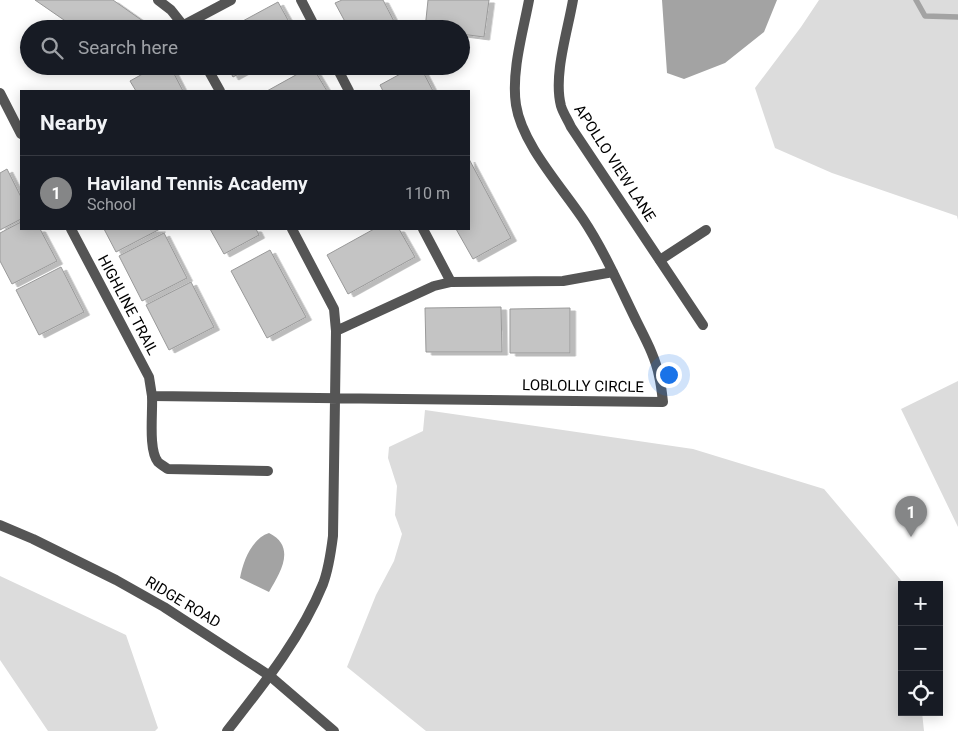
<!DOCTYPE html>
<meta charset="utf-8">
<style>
:root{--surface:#171b24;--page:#20242c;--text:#f1f3f6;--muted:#9ea1a6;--line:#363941;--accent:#858687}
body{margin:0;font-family:Roboto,sans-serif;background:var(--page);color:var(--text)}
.controls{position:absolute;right:15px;bottom:15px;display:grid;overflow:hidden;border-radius:0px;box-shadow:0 2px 12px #0003}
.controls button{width:45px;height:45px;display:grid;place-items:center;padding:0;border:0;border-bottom:1px solid var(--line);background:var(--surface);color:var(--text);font:25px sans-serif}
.you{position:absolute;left:668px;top:374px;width:18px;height:18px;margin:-12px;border:4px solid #fff;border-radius:50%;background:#1a73e8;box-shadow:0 0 0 8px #1a73e833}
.badge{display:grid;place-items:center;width:32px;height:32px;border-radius:50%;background:var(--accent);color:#fff;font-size:16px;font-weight:700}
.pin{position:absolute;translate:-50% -41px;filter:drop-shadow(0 1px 2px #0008)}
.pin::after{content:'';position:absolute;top:26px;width:18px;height:15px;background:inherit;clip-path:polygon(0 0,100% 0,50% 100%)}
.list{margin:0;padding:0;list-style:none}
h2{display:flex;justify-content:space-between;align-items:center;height:65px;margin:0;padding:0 20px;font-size:21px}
h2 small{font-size:16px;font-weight:400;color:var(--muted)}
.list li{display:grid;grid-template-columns:32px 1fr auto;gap:15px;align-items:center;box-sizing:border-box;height:75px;padding:0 20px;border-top:1px solid var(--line)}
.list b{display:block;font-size:19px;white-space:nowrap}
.list p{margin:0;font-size:16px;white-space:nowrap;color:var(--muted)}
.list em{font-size:16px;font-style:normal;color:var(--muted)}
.icon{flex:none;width:28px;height:28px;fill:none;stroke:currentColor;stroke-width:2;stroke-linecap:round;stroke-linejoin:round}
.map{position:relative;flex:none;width:958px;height:731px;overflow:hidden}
.search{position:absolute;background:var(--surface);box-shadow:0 2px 12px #0003;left:20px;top:20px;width:450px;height:55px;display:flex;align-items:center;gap:12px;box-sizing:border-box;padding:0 18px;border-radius:28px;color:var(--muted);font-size:19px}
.panel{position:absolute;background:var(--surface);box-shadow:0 2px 12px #0003;left:20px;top:90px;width:450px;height:140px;border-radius:0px}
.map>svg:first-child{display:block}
.green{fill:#dcdcdc}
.water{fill:#a3a3a3}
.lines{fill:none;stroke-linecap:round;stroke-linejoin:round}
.stream{stroke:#a3a3a3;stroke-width:5.5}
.building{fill:#c4c4c4;stroke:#999;filter:url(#shadow)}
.service{stroke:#555;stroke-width:10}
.minor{stroke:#555;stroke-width:10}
.tertiary{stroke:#555;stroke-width:10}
.labels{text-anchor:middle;stroke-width:4;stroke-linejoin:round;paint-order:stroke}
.street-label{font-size:15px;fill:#000;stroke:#fff}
</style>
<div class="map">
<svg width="958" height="731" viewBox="0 0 958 731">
<defs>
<filter id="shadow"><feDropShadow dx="5.5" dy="3" stdDeviation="0" flood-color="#0004"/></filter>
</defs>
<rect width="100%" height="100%" fill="#fff"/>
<path class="green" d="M819 0H958V220L957 216 832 173 775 148 755 88 801 27Z
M958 381V527L901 409Z
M425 410 693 449 824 489 905 585H902V712H922L924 731H426L347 667 376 595 394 561 402 534 395 515 397 486 388 458 389 447 423 431Z
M0 576 126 635 158 728 155 731H48L0 660Z"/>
<path class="water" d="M662 0H777L764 32 725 63 684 79 667 73Z
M269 533C297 547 280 573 269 592L240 578C243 562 251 539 269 533Z"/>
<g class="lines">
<path class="stream" d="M916 0 925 16 958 17"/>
</g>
<path class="building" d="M35 0H113L150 26 148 29H77Z
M342 0H383L398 29H349L335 3Z
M428 0H489L484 37 461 34V29H425Z
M278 2 293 29H228Z
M157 66H170L183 91H136L130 81Z
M227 66H253L233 77Z
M312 66 327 91H267Z
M415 66H420L433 91H383L380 85Z
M469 159 511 238 473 259 456 229H469Z
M7 169 21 197V219L0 230V173Z
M21 222V229H40L57 261 12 284 0 261V233Z
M104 229H160L116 252Z
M210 229H256L259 235 224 254Z
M374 229H399L415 257 348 294 327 255Z
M164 233 187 278 142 301 119 256Z
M270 250 306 317 267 338 231 271Z
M61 267 84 312 39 335 16 290Z
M191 282 214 327 169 350 146 305Z
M501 307 502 352H426L425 308Z
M570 308V353H510V309Z"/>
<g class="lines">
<path class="service" d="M660 260 706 230
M152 396C153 412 148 450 158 462 160 464 165 467 168 469L268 471"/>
<path class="minor" d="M158 0 171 10 186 29
M301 0 316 29
M573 0C568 30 553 75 561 106 563 113 568 120 571 127L703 325
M184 25 231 0
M206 66 220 91
M336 66 349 91
M0 93 21 134
M71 229 149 377 152 396 663 402C662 393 661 384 659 376 655 355 643 335 634 316 618 283 603 249 583 219 561 186 522 144 516 105 511 72 523 32 529 0
M423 229 451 282
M336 331 434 286 451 282 563 281 613 272
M227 731C263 685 301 638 323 584 329 568 331 552 333 536L336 331 334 309 292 229"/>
<path class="tertiary" d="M0 525 33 539 116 580 164 607 270 676 334 731"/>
</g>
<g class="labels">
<g class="street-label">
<text transform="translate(615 163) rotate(57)" y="5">APOLLO VIEW LANE</text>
<text transform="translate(128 305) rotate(62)" y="5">HIGHLINE TRAIL</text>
<text transform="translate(583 386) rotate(1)" y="5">LOBLOLLY CIRCLE</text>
<text transform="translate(183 602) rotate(31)" y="5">RIDGE ROAD</text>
</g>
</g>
</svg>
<div class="controls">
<button>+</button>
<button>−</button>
<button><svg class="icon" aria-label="locate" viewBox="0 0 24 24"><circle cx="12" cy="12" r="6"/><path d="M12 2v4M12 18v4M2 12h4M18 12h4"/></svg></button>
</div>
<div class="you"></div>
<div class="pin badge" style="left:911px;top:537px">1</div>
<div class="search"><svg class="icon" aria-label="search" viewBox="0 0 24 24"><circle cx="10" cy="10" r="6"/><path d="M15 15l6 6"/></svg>Search here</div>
<section class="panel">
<h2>Nearby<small></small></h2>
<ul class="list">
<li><span class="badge">1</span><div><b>Haviland Tennis Academy</b><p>School</p></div><em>110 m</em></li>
</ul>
</section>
</div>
